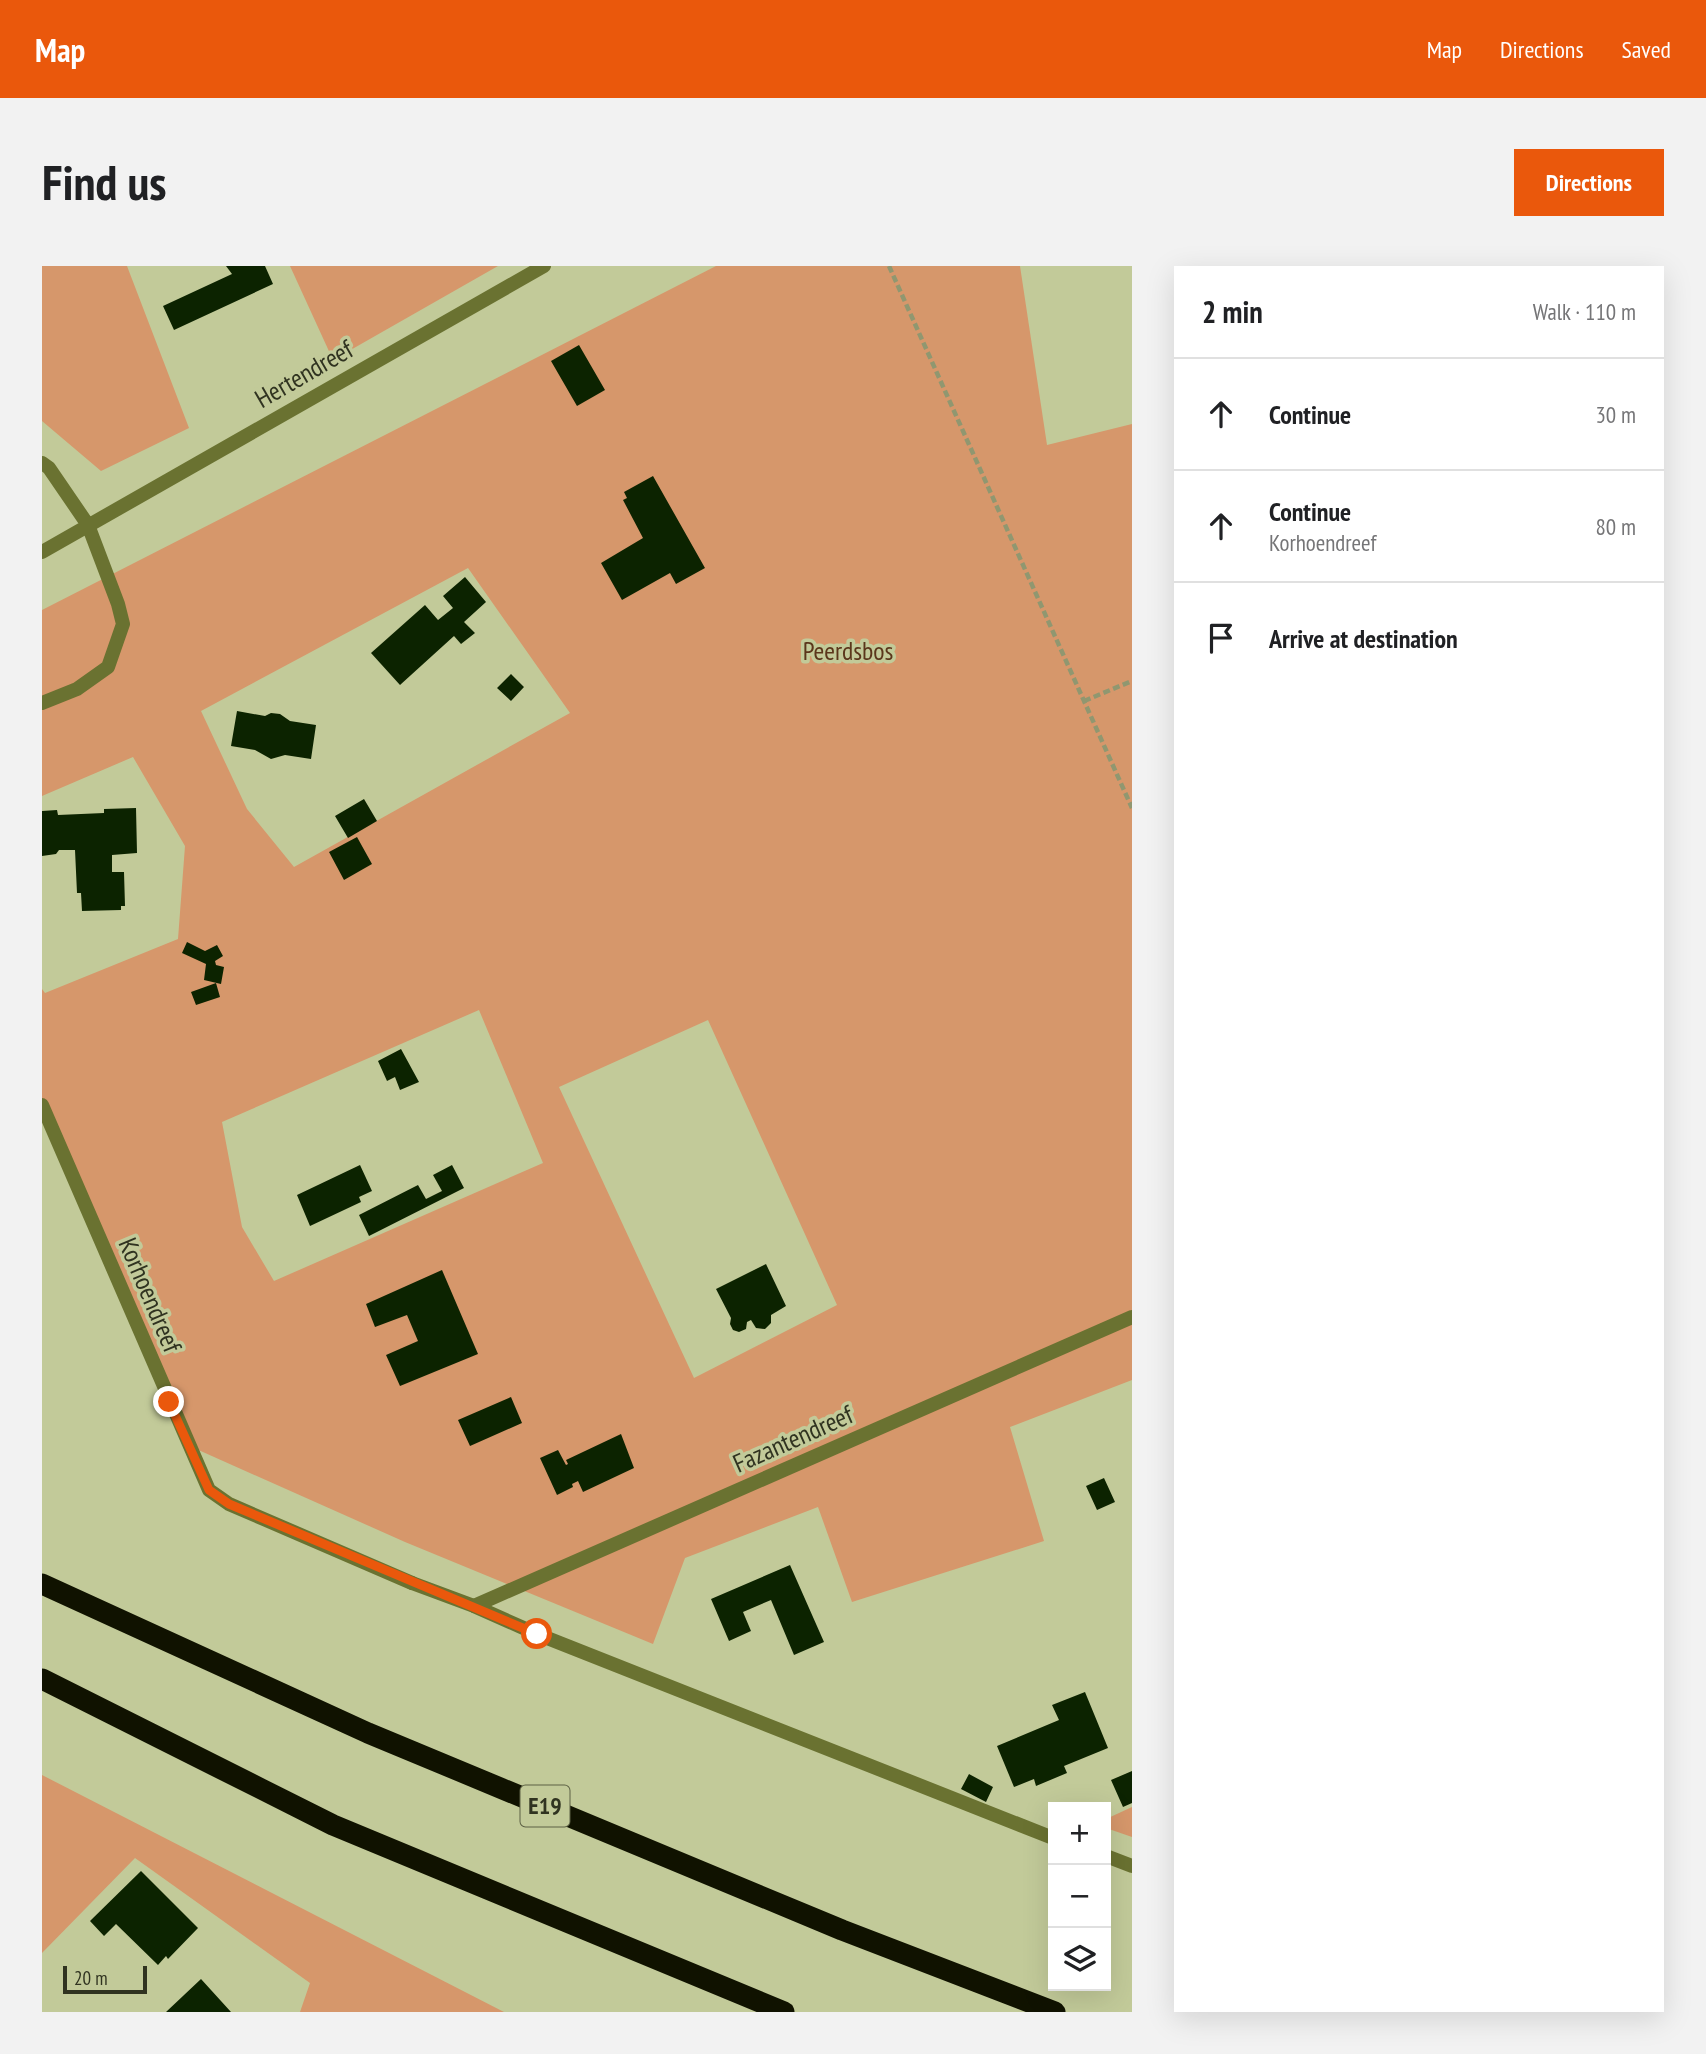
<!DOCTYPE html>
<meta charset="utf-8">
<style>
:root{--surface:#fff;--page:#f2f2f2;--text:#202124;--muted:#757577;--line:#e0e0e0;--accent:#ea580c}
body{margin:0;font-family:"PT Sans Narrow",sans-serif;background:var(--page);color:var(--text)}
.controls{position:absolute;right:21px;bottom:21px;display:grid;overflow:hidden;border-radius:0px;box-shadow:0 7px 28px #0002}
.controls button{width:63px;height:63px;display:grid;place-items:center;padding:0;border:0;border-bottom:2px solid var(--line);background:var(--surface);color:var(--text);font:35px sans-serif}
.scale{position:absolute;left:21px;bottom:18px;width:84px;box-sizing:border-box;padding-left:7px;border:4px solid #303320;border-top:0;font-size:19px;line-height:24px;white-space:nowrap;color:#303320;-webkit-text-stroke:5px #c2ca99;paint-order:stroke}
.stop{position:absolute;width:21px;height:21px;margin:-16px;border:5px solid #ea580c;border-radius:50%;background:#fff}
.stop.end{background:#ea580c;border-color:#fff;box-shadow:0 2px 7px #0008}
.list{margin:0;padding:0;list-style:none}
h2{display:flex;justify-content:space-between;align-items:center;height:91px;margin:0;padding:0 28px;font-size:30px}
h2 small{font-size:23px;font-weight:400;color:var(--muted)}
.list li{display:grid;grid-template-columns:46px 1fr auto;gap:21px;align-items:center;box-sizing:border-box;height:112px;padding:0 28px;border-top:2px solid var(--line)}
.list b{display:block;font-size:26px;white-space:nowrap}
.list p{margin:0;font-size:23px;white-space:nowrap;color:var(--muted)}
.list em{font-size:23px;font-style:normal;color:var(--muted)}
.icon{flex:none;width:38px;height:38px;fill:none;stroke:currentColor;stroke-width:2;stroke-linecap:round;stroke-linejoin:round}
.map{position:relative;flex:none;width:1090px;height:1746px;overflow:hidden;border-radius:0px}
header{display:flex;align-items:center;gap:42px;box-sizing:border-box;height:98px;padding:0 35px;background:var(--accent);color:#fff}
header strong{font-size:33px}
nav{display:flex;gap:38px;margin-inline-start:auto;font-size:24px}
.intro{display:flex;align-items:center;justify-content:space-between;box-sizing:border-box;height:168px;padding:0 42px}
h1{margin:0;font-size:49px}
.button{padding:18px 32px;border-radius:0px;background:var(--accent);color:#fff;font-size:24px;font-weight:700}
main{display:flex;gap:42px;padding:0 42px}
aside{flex:1;background:var(--surface);border-radius:0px;box-shadow:0 7px 28px #0002}
.map>svg:first-child{display:block}
.green{fill:#d6976b;fill-rule:evenodd}
.building{fill:#0c2300}
.lines{fill:none;stroke-linecap:round;stroke-linejoin:round}
.path{stroke:#909770;stroke-width:4.5;stroke-dasharray:7 3.5;stroke-linecap:butt}
.lane{stroke:#6a7231;stroke-width:14}
.street{stroke:#6a7231;stroke-width:14}
.highway{stroke:#101200;stroke-width:21}
.route{stroke:#ea580c;stroke-width:9}
.labels{text-anchor:middle;stroke-width:7;stroke-linejoin:round;paint-order:stroke}
.shield{fill:#c2ca99;stroke:#5c6044;stroke-width:2}
.shield-label{font-size:24px;font-weight:bold;fill:#303320}
.street-label{font-size:26px;fill:#303320;stroke:#c2ca99}
.park-label{font-size:26px;fill:#5b361b;stroke:#c2ca99}
</style>
<header>
<strong>Map</strong>
<nav><a>Map</a><a>Directions</a><a>Saved</a></nav>
</header>
<div class="intro"><h1>Find us</h1><a class="button">Directions</a></div>
<main>
<div class="map">
<svg width="1090" height="1746" viewBox="0 0 1090 1746">
<rect width="100%" height="100%" fill="#c2ca99"/>
<path class="green" d="M0 0H85L147 162 59 205 0 155Z
M248 0H456L291 94Z
M674 0H978L1005 179 1090 158V1114L968 1161 1002 1275 810 1336 776 1241 643 1292 611 1378 363 1276 143 1178 0 842V723L3 727 136 673 143 580 91 491 0 530V344ZM426 302 528 447 252 601 205 543 159 445ZM437 744 501 897 232 1015 200 961 180 856ZM666 754 795 1039 652 1112 517 821Z
M0 1509 462 1746H258L268 1717 93 1592 0 1687Z
M1090 1541V1571L1064 1562V1553Z"/>
<path class="building" d="M184 0H223L231 18 132 64 121 40 190 8Z
M537 79 563 124 535 140 509 95Z
M611 210 663 302 634 318 628 307 580 334 559 297 601 272 581 234 585 232 582 226Z
M423 311 444 336 422 356 433 367 419 378 412 370 358 419 329 387 383 339 396 354 411 342 401 330Z
M469 408 482 421 469 435 455 422Z
M195 445 223 450 229 447 238 448 248 455 274 459 269 493 243 489 229 493 213 484 189 480Z
M322 533 335 555 306 572 293 550Z
M94 542 95 587 70 589V606H82L83 640H79V644L40 645 39 627H35L33 584H17L14 588 0 590V545L15 544 16 549 62 547V543Z
M315 571 330 598 302 614 287 586Z
M145 676 163 685 175 679 181 690 173 695 174 699 182 701 179 718 162 714 164 698 140 687Z
M174 717 178 731 154 739 149 726Z
M359 783 377 816 358 824 353 811 345 815 336 795Z
M318 899 330 925 317 931 319 936 268 960 255 929Z
M410 899 422 922 327 970 317 949 376 919 384 933 400 925 391 909Z
M724 998 744 1040 729 1049V1057L723 1063 714 1062 709 1054 705 1056 704 1063 697 1066 691 1064 688 1058 689 1052 674 1023Z
M400 1004 436 1088 358 1120 344 1089 376 1075 365 1049 333 1061 324 1038Z
M469 1131 480 1157 428 1180 416 1154Z
M579 1168 592 1202 541 1226 536 1215 530 1218 531 1221 515 1229 498 1192 516 1184 524 1199 526 1198 524 1194Z
M1062 1212 1073 1236 1055 1244 1044 1220Z
M748 1299 782 1376 752 1389 729 1334 701 1346 709 1365 687 1375 669 1333Z
M1043 1426 1066 1482 1022 1500 1025 1507 994 1520 992 1513 972 1521 955 1480 1017 1454 1010 1439Z
M1090 1505V1537L1081 1541 1069 1514Z
M927 1508 951 1521 944 1536 919 1523Z
M99 1605 156 1662 126 1693 124 1690 116 1699 74 1658 62 1670 48 1655Z
M159 1713 189 1746H124Z"/>
<g class="lines">
<path class="path" d="M847 0 1090 542
M1042 435 1090 415"/>
<path class="lane" d="M370 1317 432 1340 495 1368"/>
<path class="street" d="M0 197 7 202 46 259 76 338 81 358 66 401 35 423 0 437
M0 286 502 0
M0 839 167 1224 187 1238 370 1317
M432 1340 1090 1051
M495 1368 1011 1572
M1064 1590 1090 1600"/>
<path class="highway" d="M0 1318 326 1467 800 1664 1013 1746
M0 1413 291 1559 742 1746"/>
</g>
<g class="lines">
<path class="route" d="M127 1136 167 1224 187 1238 495 1368"/>
</g>
<g class="labels">
<rect class="shield" x="478.5" y="1519.5" width="49" height="41" rx="5"/>
<g class="shield-label">
<text x="503" y="1548">E19</text>
</g>
<g class="street-label">
<text transform="translate(262 108) rotate(-30)" y="9">Hertendreef</text>
<text transform="translate(108 1029) rotate(67)" y="9">Korhoendreef</text>
<text transform="translate(751 1173) rotate(-24)" y="9">Fazantendreef</text>
</g>
<g class="park-label">
<text x="806" y="394">Peerdsbos</text>
</g>
</g>
</svg>
<div class="controls">
<button>+</button>
<button>−</button>
<button><svg class="icon" aria-label="layers" viewBox="0 0 24 24"><path d="M12 4l9 5-9 5-9-5zM3 14l9 5 9-5"/></svg></button>
</div>
<div class="scale">20 m</div>
<div class="stop" style="left:495px;top:1368px"></div>
<div class="stop end" style="left:127px;top:1136px"></div>
</div>
<aside>
<h2>2 min<small>Walk · 110 m</small></h2>
<ul class="list">
<li><svg class="icon" aria-label="ahead" viewBox="0 0 24 24"><path d="M12 20V5M6 11l6-6 6 6"/></svg><div><b>Continue</b></div><em>30 m</em></li>
<li><svg class="icon" aria-label="ahead" viewBox="0 0 24 24"><path d="M12 20V5M6 11l6-6 6 6"/></svg><div><b>Continue</b><p>Korhoendreef</p></div><em>80 m</em></li>
<li><svg class="icon" aria-label="arrive" viewBox="0 0 24 24"><path d="M6 21V4h12l-3 4 3 4H6"/></svg><div><b>Arrive at destination</b></div></li>
</ul>
</aside>
</main>
